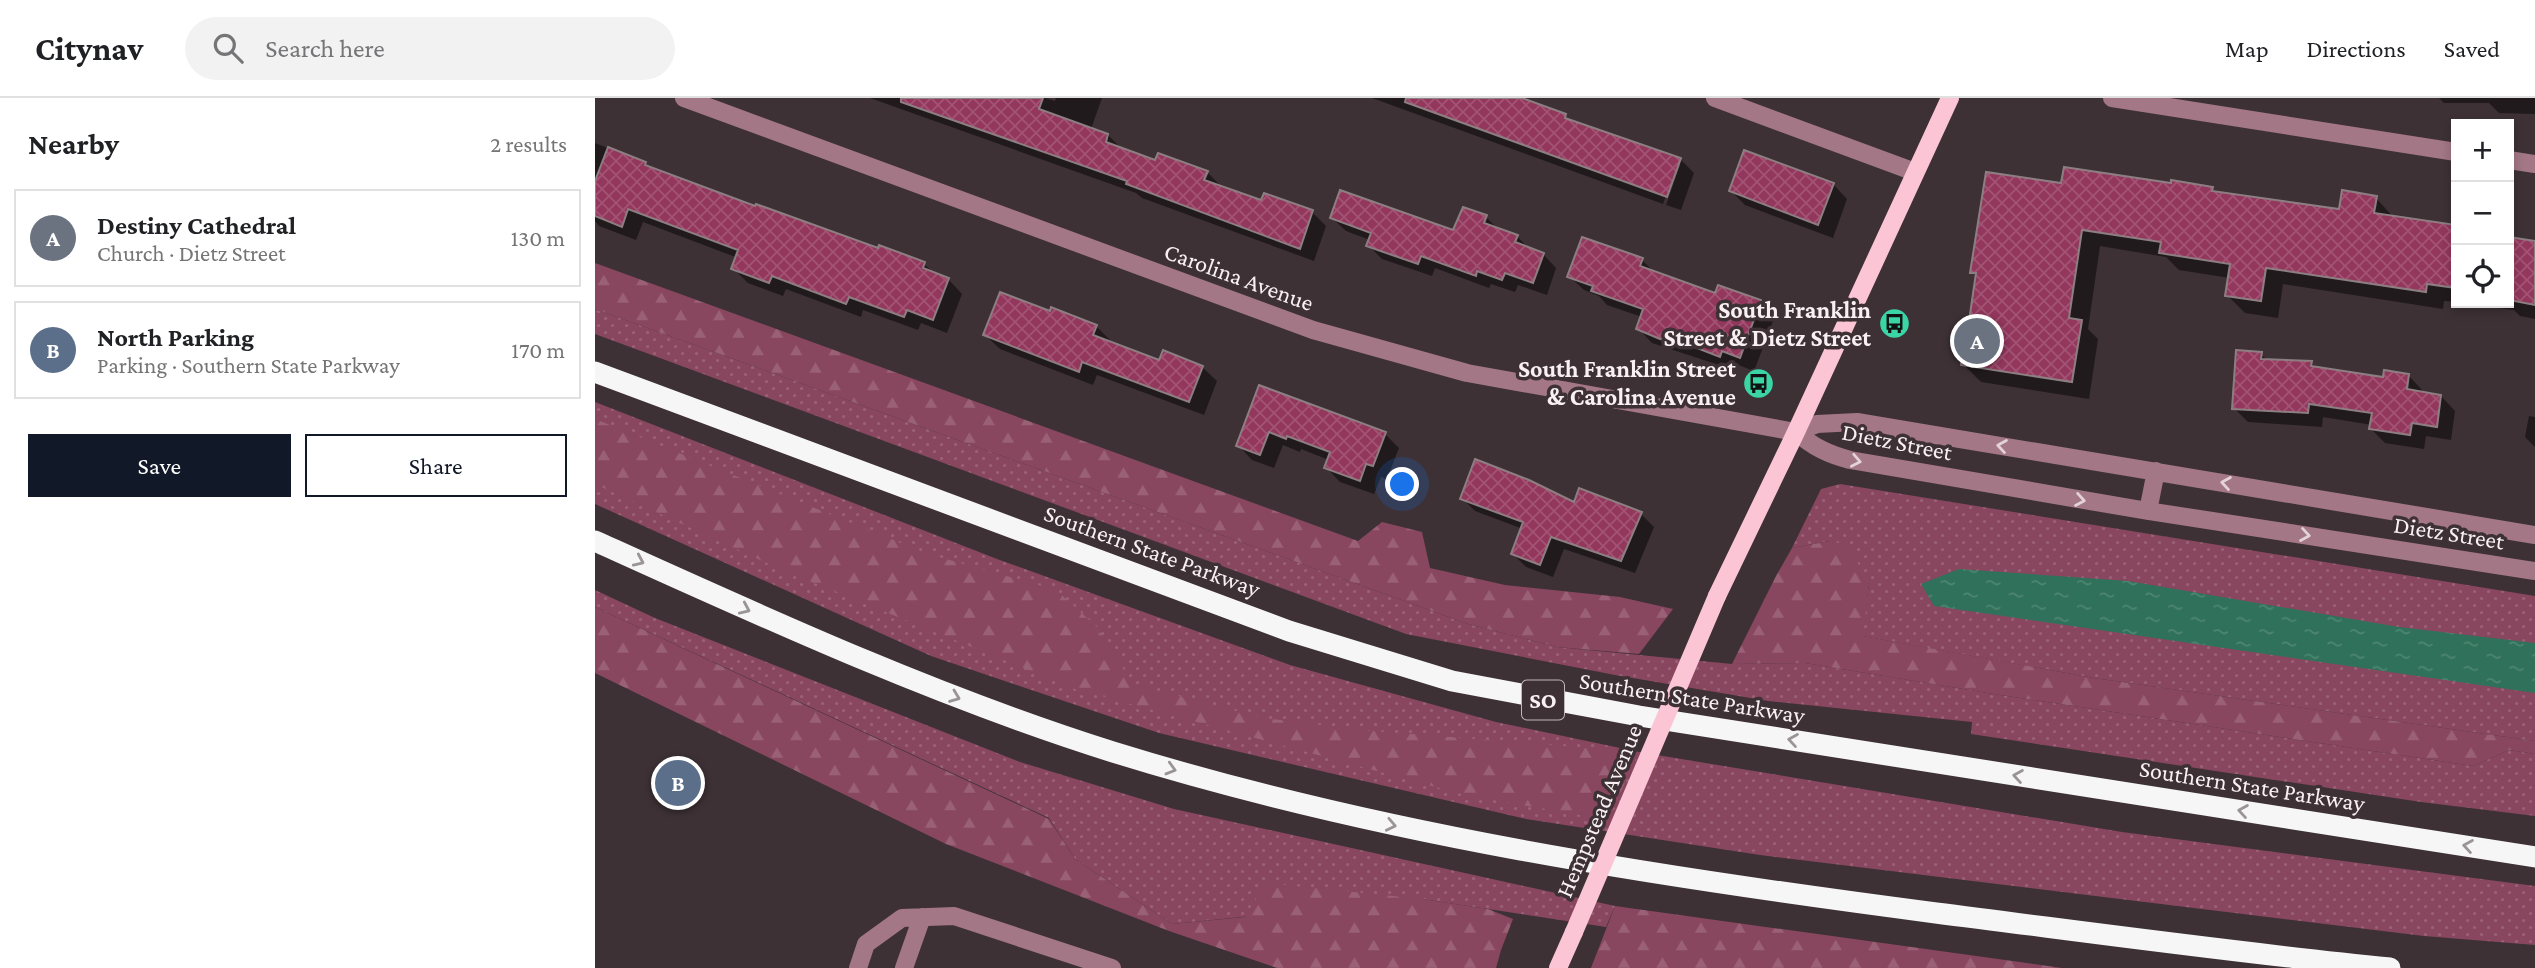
<!DOCTYPE html>
<meta charset="utf-8">
<style>
:root{--surface:#fff;--page:#f2f2f2;--text:#202124;--muted:#757577;--line:#e0e0e0;--accent:#111827}
body{margin:0;font-family:"Crimson Pro",serif;background:var(--page);color:var(--text)}
.controls{position:absolute;right:21px;top:21px;display:grid;overflow:hidden;border-radius:0px;box-shadow:0 4px 10px #0003}
.controls button{width:63px;height:63px;display:grid;place-items:center;padding:0;border:0;border-bottom:2px solid var(--line);background:var(--surface);color:var(--text);font:35px sans-serif}
.you{position:absolute;left:808px;top:387px;width:24px;height:24px;margin:-18px;border:5px solid #fff;border-radius:50%;background:#1a73e8;box-shadow:0 0 0 10px #1a73e833}
.badge{display:grid;place-items:center;width:46px;height:46px;border-radius:50%;background:var(--accent);color:#fff;font-size:23px;font-weight:700}
.pin{position:absolute;translate:-50% -50%;border:4px solid #fff;box-shadow:0 2px 7px #0006}
.list{margin:0;padding:0;list-style:none}
h2{display:flex;justify-content:space-between;align-items:center;height:91px;margin:0;padding:0 28px;font-size:30px}
h2 small{font-size:23px;font-weight:400;color:var(--muted)}
.list li{display:grid;grid-template-columns:46px 1fr auto;gap:21px;align-items:center;box-sizing:border-box;height:98px;margin:0 14px 14px;padding:0 14px;border:2px solid var(--line);border-radius:0px}
.list b{display:block;font-size:26px;white-space:nowrap}
.list p{margin:0;font-size:23px;white-space:nowrap;color:var(--muted)}
.list em{font-size:23px;font-style:normal;color:var(--muted)}
.actions{display:flex;gap:14px;padding:21px 28px}
.actions a{flex:1;padding:16px 0;border:2px solid var(--accent);border-radius:0px;text-align:center;font-size:24px;color:var(--accent)}
.actions .main{background:var(--accent);color:#fff}
.icon{flex:none;width:38px;height:38px;fill:none;stroke:currentColor;stroke-width:2;stroke-linecap:round;stroke-linejoin:round}
.map{position:relative;flex:none;width:1940px;height:870px;overflow:hidden}
header{display:flex;align-items:center;gap:42px;box-sizing:border-box;height:98px;padding:0 35px;background:var(--surface);border-bottom:2px solid var(--line)}
header strong{font-size:33px}
nav{display:flex;gap:38px;margin-inline-start:auto;font-size:24px}
.search{width:490px;height:63px;background:var(--page);display:flex;align-items:center;gap:18px;box-sizing:border-box;padding:0 24px;border-radius:38px;color:var(--muted);font-size:26px}
main{display:flex}
aside{flex:1;background:var(--surface)}
.map>svg:first-child{display:block}
.grass{fill:url(#grass-dots)}
.forest{fill:url(#forest-firs)}
.water{fill:url(#water-ripples)}
.shadow{fill:#0007}
.building{fill:url(#building-cross-hatch);stroke:#8d7e82;stroke-width:2}
.lines{fill:none;stroke-linecap:round;stroke-linejoin:round}
.minor{stroke:#a37785;stroke-width:18}
.major{stroke:#fbc5d6;stroke-width:18}
.highway{stroke:#f6f6f6;stroke-width:21}
.major-bridge{stroke:#fbc5d6;stroke-width:18}
.oneway{stroke:#e3d2d7}
.oneway2{stroke:#9a9496}
.labels{text-anchor:middle;stroke-width:7;stroke-linejoin:round;paint-order:stroke}
.shield{fill:#3d3135;stroke:#c0b7b9;stroke-width:2}
.shield-label{font-size:23px;font-weight:bold;fill:#f8f0f2}
.street-label{font-size:24px;fill:#f8f0f2;stroke:#3d3135}
.poi-label{font-size:24px;font-weight:bold;fill:#f8f0f2;stroke:#3d3135;text-anchor:end}
</style>
<header>
<strong>Citynav</strong>
<div class="search"><svg class="icon" aria-label="search" viewBox="0 0 24 24"><circle cx="10" cy="10" r="6"/><path d="M15 15l6 6"/></svg>Search here</div>
<nav><a>Map</a><a>Directions</a><a>Saved</a></nav>
</header>
<main>
<aside>
<h2>Nearby<small>2 results</small></h2>
<ul class="list">
<li><span class="badge" style="background:#6b7280">A</span><div><b>Destiny Cathedral</b><p>Church · Dietz Street</p></div><em>130 m</em></li>
<li><span class="badge" style="background:#5c6f8a">B</span><div><b>North Parking</b><p>Parking · Southern State Parkway</p></div><em>170 m</em></li>
</ul>
<div class="actions"><a class="main">Save</a><a>Share</a></div>
</aside>
<div class="map">
<svg width="1940" height="870" viewBox="0 0 1940 870">
<defs>
<pattern id="grass-dots" width="8" height="8" patternUnits="userSpaceOnUse" patternTransform="scale(1.75)"><rect width="8" height="8" fill="#89465f"/><path d="M2 2h.1M6 6h.1" fill="none" stroke="#9a6176" stroke-width="1.8" stroke-linecap="round"/></pattern>
<pattern id="forest-firs" width="22" height="20" patternUnits="userSpaceOnUse" patternTransform="scale(1.75)"><rect width="22" height="20" fill="#89465f"/><path d="M5 1l3.5 6h-7zM16 11l3.5 6h-7z" fill="#9a6176"/></pattern>
<pattern id="water-ripples" width="26" height="14" patternUnits="userSpaceOnUse" patternTransform="scale(1.75)"><rect width="26" height="14" fill="#2f715a"/><path d="M2 4q2-2 4 0t4 0M15 11q2-2 4 0t4 0" fill="none" stroke="#4e8672"/></pattern>
<pattern id="building-cross-hatch" width="8" height="8" patternUnits="userSpaceOnUse" patternTransform="scale(1.75)"><rect width="8" height="8" fill="#93375c"/><path d="M0 0l8 8M0 8l8-8" fill="none" stroke="#a35474"/></pattern>
</defs>
<rect width="100%" height="100%" fill="#3d3135"/>
<path class="grass" d="M0 211 873 526 962 549 1137 566 1210 565 1405 597 1878 668 1914 652 1940 656V718L1826 704 1376 636 1377 624 1173 603 1020 577 811 536 0 236Z
M0 304 402 461 695 567 901 624 1044 654 1527 734 1940 788V847L1829 838 1165 757 931 721 564 635 336 558 0 406Z
M1245 386 1940 498V643L1499 580 1267 538 1274 486 1235 443 1197 450 1226 391Z
M0 492 60 520 425 664 579 711 1020 808 1011 829 827 801 577 826 480 761 454 720 0 509Z"/>
<path class="forest" d="M0 165 763 443 787 424 827 434 835 470 910 487 1025 499 1078 511 1044 556 962 549 873 526 0 211Z
M0 321 333 456 461 492 501 528 538 586 668 620 766 632 1044 654 1013 722 870 697 480 591 187 472 0 386Z
M1235 443 1253 447 1274 486 1268 538 1499 580 1940 643V656L1914 652 1878 668 1405 597 1210 565 1137 566 1181 478 1197 450Z
M0 509 454 721 480 761 577 826 650 819 671 785 827 801 893 811 918 821 906 852 901 870H682L574 833 351 746 0 575Z
M1020 808 1467 870H996Z"/>
<path class="water" d="M1364 471 1533 483 1804 529 1940 545V595L1339 508 1326 486Z"/>
<path class="shadow" d="M275 0H450L460 3 461 0H507L496 31 513 37 527 51 561 64 612 74 626 88 667 105 717 114 731 128 719 163 547 100 541 95Z
M777 0H920L970 18 976 24 1085 61 1099 75 1086 112 1071 107 1085 67H1082L1068 106Z
M1844 0H1940V16L1904 15 1894 5H1849Z
M0 45 50 65 56 71 284 153 329 166 341 177 353 181 367 196 352 235 326 225 323 232 268 212 266 219 191 191 188 198 153 185 138 170 143 160 48 124 41 142 4 128 0 123Z
M1238 86 1252 101 1238 140 1150 107 1136 93Z
M1468 87 1617 91 1621 95 1745 113 1781 100 1799 120 1861 140V204L1849 203 1848 211 1688 186 1683 220 1650 215 1632 197 1635 180 1584 172 1571 159 1505 148 1493 231 1503 241 1494 301 1386 284 1368 266 1382 179 1377 174Z
M891 119 905 133 922 138 935 152 948 156 961 170 952 197 923 187 920 194 896 186 894 190 840 170 837 178 787 161 773 147 775 142 751 133 737 120 859 134Z
M1940 146V221L1925 218 1919 212 1865 205H1914V147Z
M1047 162 1061 176 1121 197 1165 204 1180 218 1159 273 1141 266 1139 272 1057 245 1043 230 1047 219 1012 207 1004 198 989 192 974 178Z
M456 215 501 228 515 242 514 245 565 264 607 269 622 283 609 317 502 277 498 287 405 251 390 237Z
M1666 256 1673 263 1716 265 1721 270 1789 281 1813 277 1827 292V296L1846 298 1860 313 1856 342 1831 338 1829 351 1790 345 1776 331 1777 327 1728 319 1727 329 1653 324 1639 310Z
M665 289 790 336 804 350 792 381 786 379 779 396 745 384 731 369 734 362 706 351 705 354 688 347 679 370 657 362 643 347Z
M1934 318 1940 319V349L1930 339Z
M867 400 980 406 1046 416 1059 429 1040 475 969 451 958 479 931 469 918 456 928 431 880 413Z"/>
<path class="building" d="M306 0H448L444 11 513 36 511 44 560 62 563 55 613 73 609 82 666 102 669 95 718 112 705 151 531 86 532 83 306 4Z
M811 0H927L971 16 970 20 1086 60 1072 99 810 4Z
M13 49 51 64 50 67 160 108 161 106 283 150 284 147 330 164 328 170 354 180 338 222 312 212 309 219 254 199 251 206 177 178 174 185 136 171 143 152 33 111 27 129 0 118V83Z
M1149 52 1239 85 1223 127 1134 93Z
M1469 69 1576 85V82L1618 89 1617 93 1744 111 1747 92 1782 98 1779 115 1861 127V190L1832 186 1831 194 1671 170 1666 203 1630 198 1635 166 1564 155 1566 144 1487 132 1474 220 1487 222 1477 284 1366 267 1369 245 1358 236 1373 230 1381 175H1375L1391 74 1466 85Z
M745 92 858 132 868 109 892 117 889 125 923 137 920 144 949 155 938 185 910 175 907 182 882 173 881 178 826 158 823 166 771 148 776 135 735 120Z
M987 139 1048 160 1045 168 1120 195 1123 187 1166 202 1145 260 1127 253 1125 259 1084 243 1083 246 1065 241 1041 231 1048 211 996 193 998 188 972 179Z
M1914 139 1940 143V207L1914 202Z
M405 194 455 213 456 209 502 227 498 237 564 262 568 252 608 268 594 304 487 264 484 274 388 237Z
M1641 252 1667 254 1666 261 1717 263 1716 268 1788 279 1789 272 1814 276 1812 291 1846 297 1842 329 1817 325 1815 337 1774 331 1777 315 1714 306 1713 315 1637 311Z
M664 287 791 334 778 368 771 366 765 383 729 370 735 354 692 338 691 341 674 334 665 357 641 348Z
M880 361 934 382 979 404 984 390 1047 414 1026 463 956 439 945 467 916 456 928 424 865 401Z"/>
<g class="lines">
<path class="minor" d="M89 0 718 232 872 275 1201 334
M1120 0 1320 74
M1517 0 1861 54
M1914 62 1940 66
M1201 334C1218 349 1233 356 1255 362L1553 413 1940 473
M1201 334 1222 326 1262 324 1940 437
M1553 413 1561 373
M263 870 271 846 307 820 359 818 517 870
M309 870 327 819"/>
<path class="major" d="M1122 498 1201 334 1355 0
M963 870 979 834"/>
<path class="highway" d="M0 274 694 533 857 583 1044 618 1940 759
M0 443C170 520 340 598 518 654 786 737 1064 779 1341 815 1492 834 1643 855 1795 870"/>
<path class="major-bridge" d="M979 834 1122 498"/>
</g>
<defs><path id="oneway-chevron" d="M-2-3.5L2.5 0L-2 3.5" fill="none" stroke-width="1.6" stroke-linecap="round" stroke-linejoin="round" transform="scale(1.75)"/></defs>
<g class="oneway">
<use href="#oneway-chevron" transform="translate(1407 348) rotate(-171)"/>
<use href="#oneway-chevron" transform="translate(1261 363) rotate(11)"/>
<use href="#oneway-chevron" transform="translate(1631 385) rotate(-171)"/>
<use href="#oneway-chevron" transform="translate(1485 402) rotate(10)"/>
<use href="#oneway-chevron" transform="translate(1710 437) rotate(9)"/>
</g>
<g class="oneway2">
<use href="#oneway-chevron" transform="translate(44 463) rotate(24)"/>
<use href="#oneway-chevron" transform="translate(150 511) rotate(24)"/>
<use href="#oneway-chevron" transform="translate(360 599) rotate(21)"/>
<use href="#oneway-chevron" transform="translate(1198 642) rotate(-171)"/>
<use href="#oneway-chevron" transform="translate(576 671) rotate(16)"/>
<use href="#oneway-chevron" transform="translate(1423 678) rotate(-171)"/>
<use href="#oneway-chevron" transform="translate(1648 713) rotate(-171)"/>
<use href="#oneway-chevron" transform="translate(796 727) rotate(12)"/>
<use href="#oneway-chevron" transform="translate(1873 748) rotate(-171)"/>
</g>
<defs>
<symbol id="bus-disc" viewBox="-11 -11 22 22"><circle r="9.5" fill="#3ad4a5" stroke="#3d3135"/><path d="M-5-6H5V4H4V6H2V4H-2V6H-4V4H-5ZM-3.5-4V0h7V-4ZM-3.5 1.2v1.5H-2V1.2ZM2 1.2v1.5H3.5V1.2Z" fill="#111"/></symbol>
</defs>
<g fill-rule="evenodd">
<use href="#bus-disc" x="1282" y="208" width="35" height="35"/>
<use href="#bus-disc" x="1146" y="268" width="35" height="35"/>
</g>
<g class="labels">
<rect class="shield" x="927" y="582.5" width="42" height="39" rx="5"/>
<g class="shield-label">
<text x="948" y="610">SO</text>
</g>
<g class="street-label">
<text transform="translate(644 179) rotate(20)" y="8">Carolina Avenue</text>
<text transform="translate(1302 344) rotate(11)" y="8">Dietz Street</text>
<text transform="translate(1854 435) rotate(9)" y="8">Dietz Street</text>
<text transform="translate(557 453) rotate(20)" y="8">Southern State Parkway</text>
<text transform="translate(1097 600) rotate(9)" y="8">Southern State Parkway</text>
<text transform="translate(1657 688) rotate(9)" y="8">Southern State Parkway</text>
<text transform="translate(1004 713) rotate(-67)" y="8">Hempstead Avenue</text>
</g>
<g class="poi-label">
<text x="1276" y="220">South Franklin<tspan x="1276" dy="28">Street &amp; Dietz Street</tspan></text>
<text x="1141" y="279">South Franklin Street<tspan x="1141" dy="28">&amp; Carolina Avenue</tspan></text>
</g>
</g>
</svg>
<div class="controls">
<button>+</button>
<button>−</button>
<button><svg class="icon" aria-label="locate" viewBox="0 0 24 24"><circle cx="12" cy="12" r="6"/><path d="M12 2v4M12 18v4M2 12h4M18 12h4"/></svg></button>
</div>
<div class="you"></div>
<div class="pin badge" style="left:1382px;top:243px;background:#6b7280">A</div>
<div class="pin badge" style="left:83px;top:685px;background:#5c6f8a">B</div>
</div>
</main>
